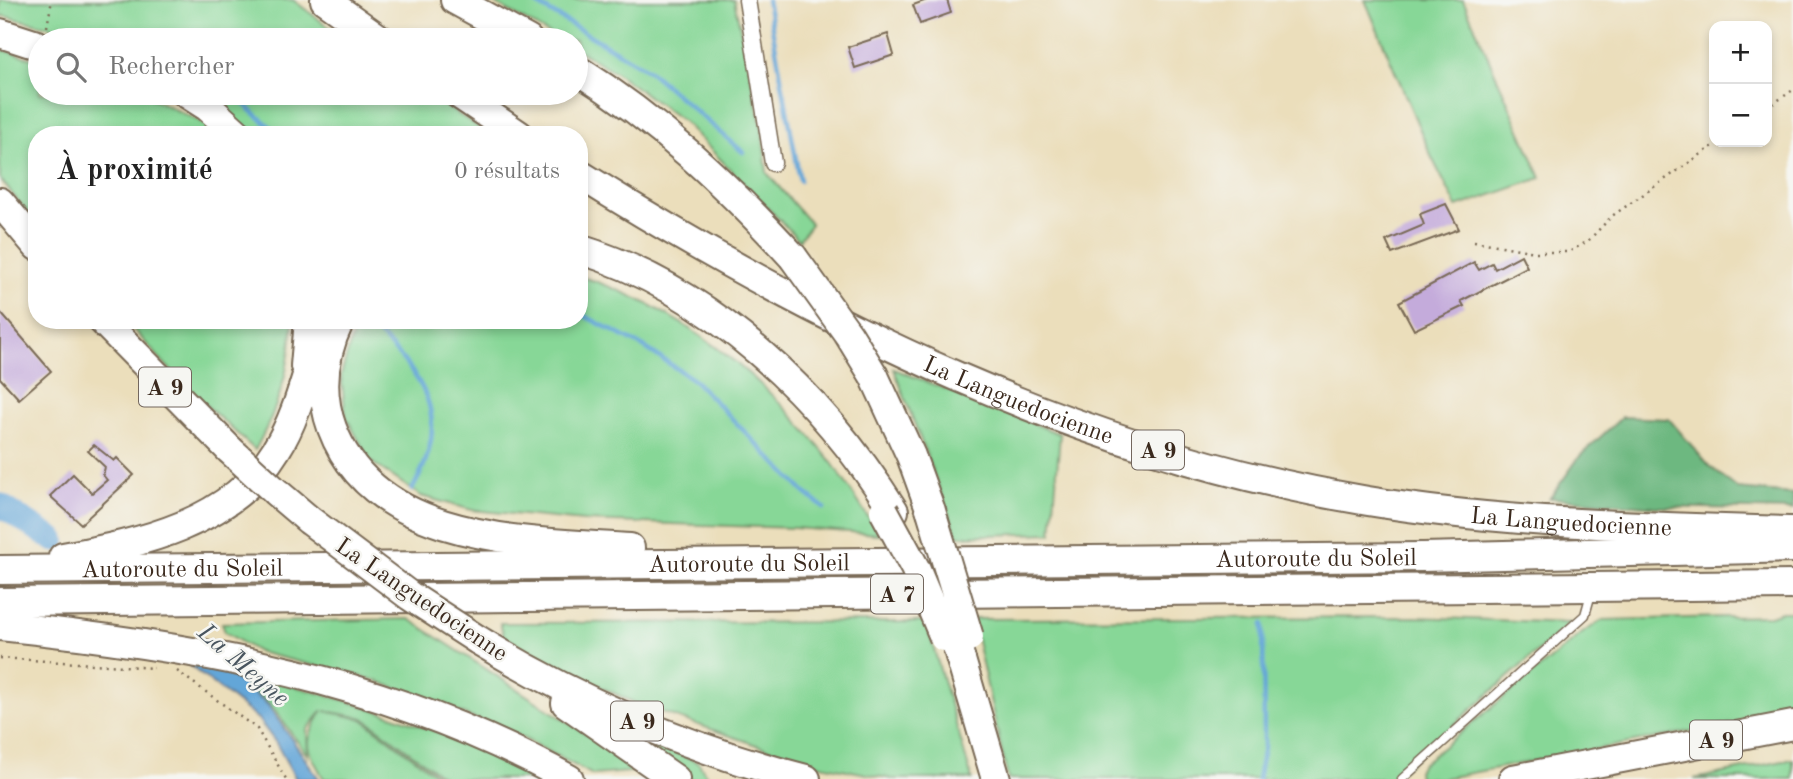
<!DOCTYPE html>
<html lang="fr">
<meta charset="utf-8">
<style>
:root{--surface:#fff;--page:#f6f6f6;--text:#222;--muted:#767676;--line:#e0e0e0}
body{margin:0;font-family:"Old Standard TT",serif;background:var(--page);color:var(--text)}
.controls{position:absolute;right:21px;top:21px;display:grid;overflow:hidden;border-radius:14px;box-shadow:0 4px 10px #0003}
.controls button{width:63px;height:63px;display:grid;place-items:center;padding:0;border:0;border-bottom:2px solid var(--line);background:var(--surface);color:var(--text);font:35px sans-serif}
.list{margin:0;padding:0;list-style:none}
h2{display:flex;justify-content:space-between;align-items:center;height:91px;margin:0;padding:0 28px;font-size:30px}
h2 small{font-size:23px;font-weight:400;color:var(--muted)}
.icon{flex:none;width:38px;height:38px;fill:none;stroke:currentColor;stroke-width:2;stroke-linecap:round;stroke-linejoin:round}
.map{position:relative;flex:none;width:1793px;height:779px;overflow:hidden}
.search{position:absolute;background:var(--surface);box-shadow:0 4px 10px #0003;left:28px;top:28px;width:560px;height:77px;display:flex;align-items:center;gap:18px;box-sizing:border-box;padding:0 24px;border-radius:38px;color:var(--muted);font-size:26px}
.panel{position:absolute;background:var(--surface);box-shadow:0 4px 10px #0003;left:28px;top:126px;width:560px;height:203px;border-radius:28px}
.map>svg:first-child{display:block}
.green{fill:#87d797;stroke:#61805a;stroke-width:2}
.forest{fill:#6db880;stroke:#54714f;stroke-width:2}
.water{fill:#64a6d8;stroke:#50687b;stroke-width:2}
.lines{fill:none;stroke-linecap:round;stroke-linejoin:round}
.stream{stroke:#64a6d8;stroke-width:4.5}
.river{stroke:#64a6d8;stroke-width:24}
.building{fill:#c4abdb}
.lane-casing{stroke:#796955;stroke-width:11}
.street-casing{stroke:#796955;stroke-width:19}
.highway-casing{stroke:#796955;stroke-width:32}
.path{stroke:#796955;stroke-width:2.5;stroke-dasharray:2 5;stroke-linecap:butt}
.lane{stroke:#fff;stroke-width:8}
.street{stroke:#fff;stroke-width:16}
.highway{stroke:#fff;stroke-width:28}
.highway-bridge-casing{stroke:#796955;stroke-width:32;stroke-linecap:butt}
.highway-bridge{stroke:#fff;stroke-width:28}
.labels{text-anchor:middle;stroke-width:5;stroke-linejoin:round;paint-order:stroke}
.shield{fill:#f6f6f2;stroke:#73675e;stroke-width:2}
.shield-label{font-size:23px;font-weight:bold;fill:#3b2a1e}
.street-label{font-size:24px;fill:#3b2a1e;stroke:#f6f6f2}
.water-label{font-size:26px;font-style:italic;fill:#49555f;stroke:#f6f6f2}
</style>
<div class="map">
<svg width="1793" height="779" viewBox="0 0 1793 779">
<rect width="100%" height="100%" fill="#f6f6f2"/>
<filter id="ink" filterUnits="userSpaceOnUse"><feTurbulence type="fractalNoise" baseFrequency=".0143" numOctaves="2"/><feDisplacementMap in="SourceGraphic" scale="14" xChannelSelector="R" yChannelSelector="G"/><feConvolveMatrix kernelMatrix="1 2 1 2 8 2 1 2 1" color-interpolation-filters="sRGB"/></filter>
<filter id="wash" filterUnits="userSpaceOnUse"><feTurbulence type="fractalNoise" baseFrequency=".00686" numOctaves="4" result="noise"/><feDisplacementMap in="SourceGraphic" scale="28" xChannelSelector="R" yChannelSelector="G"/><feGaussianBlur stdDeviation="1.57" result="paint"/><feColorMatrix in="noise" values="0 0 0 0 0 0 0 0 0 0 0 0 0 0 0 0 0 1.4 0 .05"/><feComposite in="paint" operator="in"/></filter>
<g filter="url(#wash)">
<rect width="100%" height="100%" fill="#ebdebb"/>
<path class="green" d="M0 0H293L346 40H88L83 34 3 16 0 15Z
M489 0H734L762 129 767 173 811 224 799 240 684 122 615 72 576 49V40H560Z
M1365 0H1463L1541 178 1457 207 1432 158Z
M0 49 40 61V93H141L201 122 218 135H37V224L0 179Z
M201 93H426L490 135H254Z
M579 276C678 306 766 378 829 459 847 483 863 510 879 534L794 528 584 521 472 510 421 496 370 461 346 417 341 375 355 328 361 320H579Z
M125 320H293C290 369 279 407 255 450L185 386Z
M894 369 1060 434 1052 533 957 536Z
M1781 612H1793V712L1439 779 1419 778 1418 771 1421 765 1585 631 1603 620 1770 616Z
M1415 617 1570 623 1392 779H1008L972 619Z
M409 619 643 771 593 775 517 735 375 680 258 652 225 632 222 623Z
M926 622 972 779H892L806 762 635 703 545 661 504 636 500 623Z
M229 670C336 695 442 726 539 779H446L364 718 325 711 362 719 442 779H324C305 745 303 744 323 710L307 730 308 756 270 704Z
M643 739 698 762 709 779H688L645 748Z
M1793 759V779H1694Z"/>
<path class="forest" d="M1622 417 1669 419 1709 466 1738 489 1793 494V510L1658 507 1550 498 1580 456Z"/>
<path class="water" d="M185 662 222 668 268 705 319 779H296L276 743 258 719Z"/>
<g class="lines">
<path class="stream" d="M530 0 648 70 743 152
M767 0 800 181
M129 38 132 40
M231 93 280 135
M579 313 644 347 694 380 804 492 824 508
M368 324C423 376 455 414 412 490
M375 330 390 320
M1258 779 1264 746 1263 624"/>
<path class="river" d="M0 505 54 540"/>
</g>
<g id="blocks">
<path class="building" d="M927 0H947L951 13 920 24 913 5Z
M888 34 894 55 855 68 848 47Z
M1446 204 1459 229 1392 254 1386 241 1424 225 1420 214Z
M1521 255 1527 267 1461 301 1464 306 1414 330 1399 302 1474 262 1479 270 1492 263 1495 269Z
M0 312 51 371 19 399 0 378Z
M94 445 114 461 117 458 134 475 81 524 50 496 73 474 92 493 107 480 103 475 105 467 88 451Z"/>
</g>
</g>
<g filter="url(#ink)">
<use href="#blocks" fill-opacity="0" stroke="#796955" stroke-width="2"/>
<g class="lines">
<defs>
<path id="lane" d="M1402 779 1585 615 1592 590"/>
<path id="street" d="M747 0 773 163"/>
<g id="highway">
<path d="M325 0 381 40"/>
<path d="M455 0 528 40"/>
<path d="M0 33 40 46"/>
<path d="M576 69C659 121 727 185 793 257"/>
<path d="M186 93 208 107 239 135"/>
<path d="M457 93 519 135"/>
<path id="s1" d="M579 174C820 325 1084 454 1368 501 1508 524 1651 527 1793 531"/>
<path d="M0 202 37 246"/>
<path d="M579 249C712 290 822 396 894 511"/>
<path d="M102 320 230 450"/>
<path d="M340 320C323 355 319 392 332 428 375 544 529 541 630 548"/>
<path d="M305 366 309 320"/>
<path d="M874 376 911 456 931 511"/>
<path d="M276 492 309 520"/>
<path d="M63 557C141 543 231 524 276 450 296 419 305 380 316 346"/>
<path id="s2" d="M0 570 1423 557 1793 548"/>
<path d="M0 602 1793 585"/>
<path d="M0 626C204 647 387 679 569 779"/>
<path d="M954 636 996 779"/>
<path d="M478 640C580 702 691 750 806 779"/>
<path d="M566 703 675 779"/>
<path d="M1513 779 1793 725"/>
</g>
</defs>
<use href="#lane" class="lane-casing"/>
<use href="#street" class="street-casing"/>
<use href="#highway" class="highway-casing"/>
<path class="path" d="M47 27 52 0
M1767 108 1793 90
M1474 241 1535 252H1569L1588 241 1612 216 1719 142
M0 658 154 668
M177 671 257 729 286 779"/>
<use href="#lane" class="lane"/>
<use href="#street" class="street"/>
<use href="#highway" class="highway"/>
<defs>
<path id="highway-bridge" d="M793 257 849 335 874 376
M230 450 276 492
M884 511 915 568 944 637
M931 511 969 637
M309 520 410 596 478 640"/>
</defs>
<use href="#highway-bridge" class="highway-bridge-casing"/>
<use href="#highway-bridge" class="highway-bridge"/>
</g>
</g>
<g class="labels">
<g class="shield">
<rect x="139" y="367.5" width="52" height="39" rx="5"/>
<rect x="1132" y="430.5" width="52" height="39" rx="5"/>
<rect x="871" y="574.5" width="52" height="39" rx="5"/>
<rect x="611" y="701.5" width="52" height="39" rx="5"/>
<rect x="1690" y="720.5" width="52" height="39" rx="5"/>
</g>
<g class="shield-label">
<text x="165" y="395">A 9</text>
<text x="1158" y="458">A 9</text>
<text x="897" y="602">A 7</text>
<text x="637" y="729">A 9</text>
<text x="1716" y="748">A 9</text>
</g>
<g class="street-label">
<text dy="8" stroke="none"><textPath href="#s1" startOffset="495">La Languedocienne</textPath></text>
<text dy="8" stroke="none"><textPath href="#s1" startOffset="1064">La Languedocienne</textPath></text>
<text dy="8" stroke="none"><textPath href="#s2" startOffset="1316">Autoroute du Soleil</textPath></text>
<text dy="8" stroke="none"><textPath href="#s2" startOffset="749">Autoroute du Soleil</textPath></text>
<text dy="8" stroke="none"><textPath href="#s2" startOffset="182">Autoroute du Soleil</textPath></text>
<text transform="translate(422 599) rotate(34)" y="8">La Languedocienne</text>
</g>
<g class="water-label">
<text transform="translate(244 664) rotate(41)" y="9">La Meyne</text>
</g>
</g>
</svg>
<div class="controls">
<button>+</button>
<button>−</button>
</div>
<div class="search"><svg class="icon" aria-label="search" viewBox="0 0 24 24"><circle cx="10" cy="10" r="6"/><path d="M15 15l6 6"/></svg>Rechercher</div>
<section class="panel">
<h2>À proximité<small>0 résultats</small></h2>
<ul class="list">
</ul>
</section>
</div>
